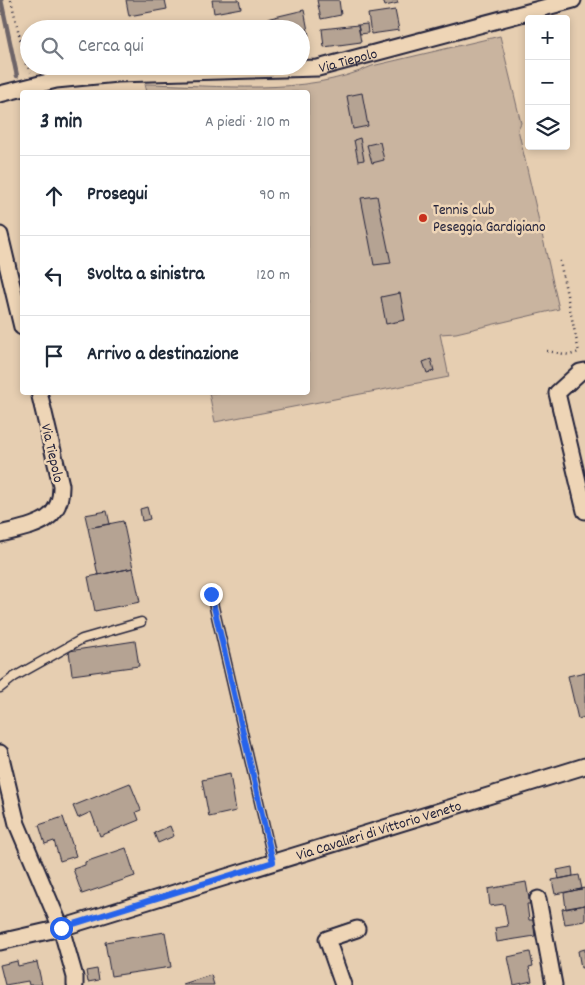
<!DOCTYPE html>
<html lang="it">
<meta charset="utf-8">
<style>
:root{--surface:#fff;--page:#f6f6f7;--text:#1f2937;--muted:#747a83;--line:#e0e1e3}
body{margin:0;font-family:Dekko,sans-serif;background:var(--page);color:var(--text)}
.controls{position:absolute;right:15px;top:15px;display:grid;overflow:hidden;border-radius:5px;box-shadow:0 2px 8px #0003}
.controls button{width:45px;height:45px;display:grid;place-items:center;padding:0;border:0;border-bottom:1px solid var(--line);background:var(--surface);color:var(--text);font:25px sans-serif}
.stop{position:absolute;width:15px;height:15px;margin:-11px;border:4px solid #2563eb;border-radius:50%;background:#fff}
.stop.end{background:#2563eb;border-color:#fff;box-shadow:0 1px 5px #0008}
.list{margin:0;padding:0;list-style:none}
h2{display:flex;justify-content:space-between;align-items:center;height:65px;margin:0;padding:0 20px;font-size:21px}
h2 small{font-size:16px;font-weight:400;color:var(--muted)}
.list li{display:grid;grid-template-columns:32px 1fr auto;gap:15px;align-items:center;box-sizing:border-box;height:80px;padding:0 20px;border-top:1px solid var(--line)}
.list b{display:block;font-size:19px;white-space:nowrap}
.list em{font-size:16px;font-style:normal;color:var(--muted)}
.icon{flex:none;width:28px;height:28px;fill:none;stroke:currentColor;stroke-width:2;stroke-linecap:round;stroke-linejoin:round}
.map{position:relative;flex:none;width:585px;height:985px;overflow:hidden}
.search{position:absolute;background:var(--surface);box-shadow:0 2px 8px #0003;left:20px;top:20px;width:290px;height:55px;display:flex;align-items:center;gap:12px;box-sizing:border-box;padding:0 18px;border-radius:28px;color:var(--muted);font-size:19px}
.panel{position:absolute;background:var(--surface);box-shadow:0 2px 8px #0003;left:20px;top:90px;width:290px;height:305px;border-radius:5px}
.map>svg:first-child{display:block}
.green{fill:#c9b49f;stroke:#766b6d}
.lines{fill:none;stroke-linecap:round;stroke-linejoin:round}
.stream{stroke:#6e6569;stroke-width:4.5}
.building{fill:#b5a393;stroke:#22223b}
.lane-casing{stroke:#22223b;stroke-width:11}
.street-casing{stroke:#22223b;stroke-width:19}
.path{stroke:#22223b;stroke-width:2.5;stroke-dasharray:1 4;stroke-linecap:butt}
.lane{stroke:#eed5b6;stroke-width:8}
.street{stroke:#eed5b6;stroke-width:15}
.route{stroke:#2563eb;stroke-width:6}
.poi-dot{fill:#c8321e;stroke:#eed5b6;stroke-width:2}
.labels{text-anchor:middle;stroke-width:5;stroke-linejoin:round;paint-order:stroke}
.street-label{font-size:15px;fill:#22223b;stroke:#eed5b6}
.poi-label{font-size:15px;fill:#22223b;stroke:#eed5b6;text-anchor:start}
</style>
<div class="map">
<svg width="585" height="985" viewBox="0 0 585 985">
<rect width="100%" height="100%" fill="#e6ceb1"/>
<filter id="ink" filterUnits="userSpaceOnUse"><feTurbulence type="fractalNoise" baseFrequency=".02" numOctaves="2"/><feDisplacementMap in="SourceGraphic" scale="10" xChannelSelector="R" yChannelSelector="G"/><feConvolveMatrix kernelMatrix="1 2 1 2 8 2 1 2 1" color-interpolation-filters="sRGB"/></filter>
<g filter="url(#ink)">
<path class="green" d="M500 36 521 123 518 129 559 309 456 333 440 334 449 377 215 422 209 393 308 392V92H147L145 84C218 85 304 97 372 66Z"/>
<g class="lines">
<path class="stream" d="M1 0 17 76"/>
</g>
<path class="building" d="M126 0H165L167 9 129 16Z
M212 0H239L241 8 214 13Z
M317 0H339L341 15 321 19Z
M383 0H397L398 3 385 6Z
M304 10 309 36 301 37V29H264L262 20Z
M395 10 399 30 371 34 368 14Z
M367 24 368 33 360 34 358 25Z
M358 25 361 42 324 47 322 29Z
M362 93 368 126 353 129 347 96Z
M360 138 364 160 358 161 354 140Z
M380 142 384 160 372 163 367 145Z
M377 196 391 263 374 265 361 198Z
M400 293 405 320 386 324 381 297Z
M431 359 434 371 427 373 423 362Z
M147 507 150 519 142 521 140 509Z
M107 511 110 524 88 528 85 515Z
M123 521 133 568 98 575 88 528Z
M133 568 140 602 95 611 88 577Z
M135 641 139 666 72 675 69 651Z
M585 672V717L578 719 568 676Z
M230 774 236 811 209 817 202 780Z
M130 783 141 810 136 812 139 820 100 836 91 812 78 818 73 806Z
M63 817 76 856 60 861 54 841 45 844 39 825Z
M170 826 174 836 158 843 154 833Z
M126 848 135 876 82 894 73 869 85 865V862Z
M572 867 573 876 559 879 557 870Z
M579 875 582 889 555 894 552 880Z
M526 882 530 904H527L529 920H533L535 936 497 942 495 928 508 926 504 904 490 906 488 889Z
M585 888V905L566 909 564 893Z
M585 905V921L565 924 562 909Z
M165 932 171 967 111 976 105 942Z
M585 949V967L581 968 578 951Z
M530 952 533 966 529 967 532 981 514 985 508 957Z
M17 961 18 966 37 962 42 985H29L28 981 5 985 0 965Z
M97 969 99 980 88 982 86 971Z
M211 975 214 985H183V984Z"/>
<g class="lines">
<defs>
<path id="lane" d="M211 594 273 862
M0 688 14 677 82 639 141 622"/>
<g id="street">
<path id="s1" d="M0 94 56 80 117 74 318 68 573 0"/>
<path d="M0 235 22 327"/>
<path d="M585 371 580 372 557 393 585 511"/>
<path d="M0 534C31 526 62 524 61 485L39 392"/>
<path d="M0 753 17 824 61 928 75 977V985"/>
<path d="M538 899 554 985"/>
<path id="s2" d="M0 942 61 928 585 766"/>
<path d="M343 985 327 939 357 929"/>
</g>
</defs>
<use href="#lane" class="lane-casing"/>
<use href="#street" class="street-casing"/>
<path class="path" d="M11 0 26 64 31 72
M547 351 570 355 579 352 559 257"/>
<use href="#lane" class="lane"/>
<use href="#street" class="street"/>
</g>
</g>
<g class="lines" filter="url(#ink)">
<path class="route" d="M61 928 273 862 211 594"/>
</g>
<circle class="poi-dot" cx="423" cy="218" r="5"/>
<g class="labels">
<g class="street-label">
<text dy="5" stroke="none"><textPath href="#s1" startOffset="351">Via Tiepolo</textPath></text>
<text transform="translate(53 453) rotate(77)" y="5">Via Tiepolo</text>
<text dy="5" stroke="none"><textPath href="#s2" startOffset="395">Via Cavalieri di Vittorio Veneto</textPath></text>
</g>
<g class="poi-label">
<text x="433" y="214">Tennis club<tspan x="433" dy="17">Peseggia Gardigiano</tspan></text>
</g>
</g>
</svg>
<div class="controls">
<button>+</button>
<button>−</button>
<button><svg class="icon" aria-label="layers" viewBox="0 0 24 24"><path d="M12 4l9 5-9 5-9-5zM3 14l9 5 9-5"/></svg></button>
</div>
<div class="stop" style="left:61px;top:928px"></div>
<div class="stop end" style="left:211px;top:594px"></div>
<div class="search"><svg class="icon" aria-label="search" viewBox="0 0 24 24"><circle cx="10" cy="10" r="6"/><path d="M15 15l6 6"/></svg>Cerca qui</div>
<section class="panel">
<h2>3 min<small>A piedi · 210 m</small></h2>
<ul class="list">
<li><svg class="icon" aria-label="ahead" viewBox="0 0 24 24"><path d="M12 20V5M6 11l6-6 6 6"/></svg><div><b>Prosegui</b></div><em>90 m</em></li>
<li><svg class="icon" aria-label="left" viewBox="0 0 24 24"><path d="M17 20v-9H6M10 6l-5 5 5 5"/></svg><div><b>Svolta a sinistra</b></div><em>120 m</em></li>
<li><svg class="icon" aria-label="arrive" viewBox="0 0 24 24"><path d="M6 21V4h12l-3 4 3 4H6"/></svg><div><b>Arrivo a destinazione</b></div></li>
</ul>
</section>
</div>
